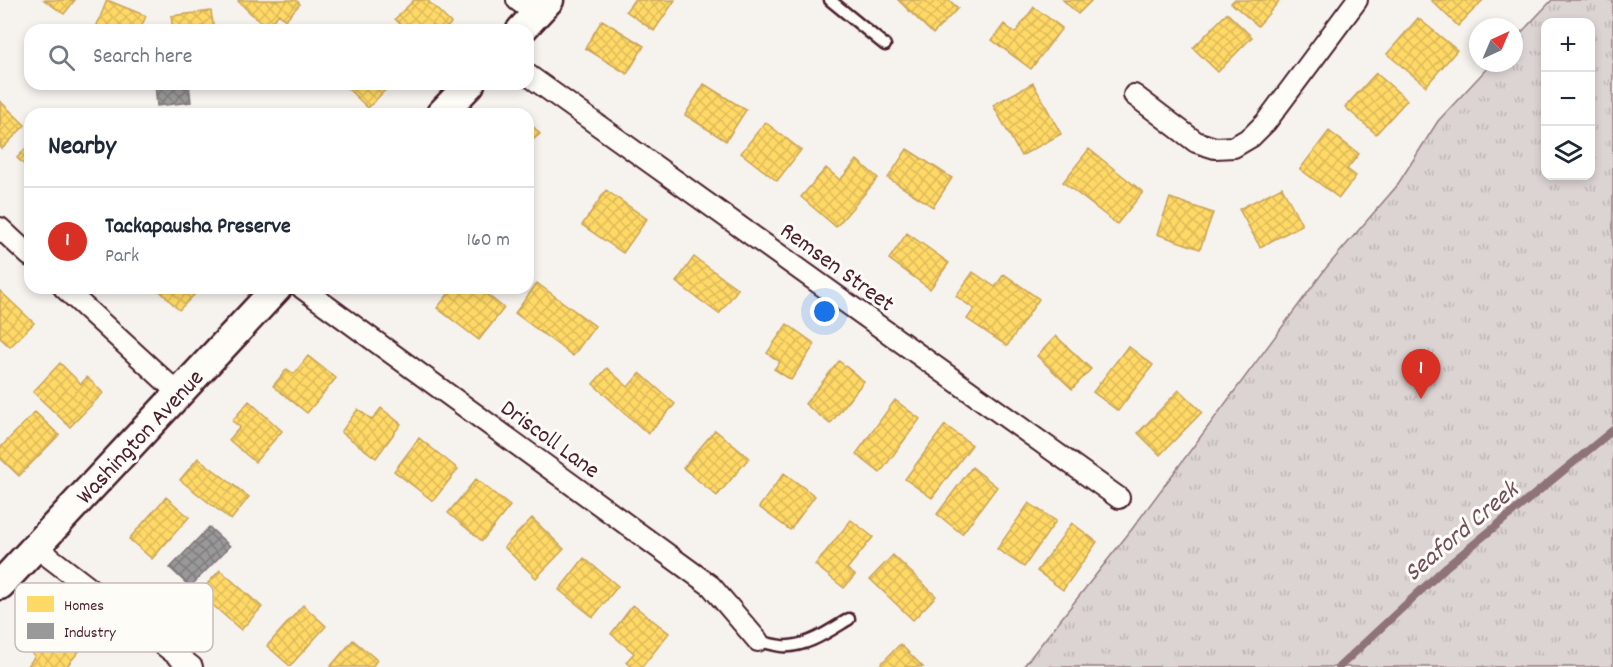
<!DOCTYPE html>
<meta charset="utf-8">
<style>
:root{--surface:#fff;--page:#f6f6f7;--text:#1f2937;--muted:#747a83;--line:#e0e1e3;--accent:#d93025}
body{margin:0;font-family:Dekko,sans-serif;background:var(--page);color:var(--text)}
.controls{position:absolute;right:18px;top:18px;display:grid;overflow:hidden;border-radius:12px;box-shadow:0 3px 9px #0003}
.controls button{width:54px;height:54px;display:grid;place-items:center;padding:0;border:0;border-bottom:2px solid var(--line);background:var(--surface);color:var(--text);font:30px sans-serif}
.compass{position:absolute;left:1469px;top:18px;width:54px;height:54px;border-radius:50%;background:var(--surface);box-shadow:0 3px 9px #0003;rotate:44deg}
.you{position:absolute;left:825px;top:312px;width:21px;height:21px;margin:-15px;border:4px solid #fff;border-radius:50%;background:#1a73e8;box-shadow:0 0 0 9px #1a73e833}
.badge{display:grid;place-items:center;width:39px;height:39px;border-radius:50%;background:var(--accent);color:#fff;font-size:20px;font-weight:700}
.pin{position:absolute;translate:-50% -50px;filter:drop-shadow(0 2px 3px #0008)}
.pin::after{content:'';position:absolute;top:32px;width:21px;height:18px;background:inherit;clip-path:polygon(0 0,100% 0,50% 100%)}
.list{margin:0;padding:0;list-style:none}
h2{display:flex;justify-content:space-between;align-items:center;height:78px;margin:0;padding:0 24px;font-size:26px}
h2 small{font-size:20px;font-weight:400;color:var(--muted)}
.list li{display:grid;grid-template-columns:39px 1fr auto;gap:18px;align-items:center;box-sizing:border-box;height:108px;padding:0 24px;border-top:2px solid var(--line)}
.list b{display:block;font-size:22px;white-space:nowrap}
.list p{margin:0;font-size:20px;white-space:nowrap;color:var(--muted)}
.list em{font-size:20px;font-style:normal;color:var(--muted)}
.icon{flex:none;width:33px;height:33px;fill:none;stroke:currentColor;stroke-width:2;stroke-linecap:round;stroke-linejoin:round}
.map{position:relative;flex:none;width:1613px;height:667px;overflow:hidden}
.search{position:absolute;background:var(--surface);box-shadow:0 3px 9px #0003;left:24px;top:24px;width:510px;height:66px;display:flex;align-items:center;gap:15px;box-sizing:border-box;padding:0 21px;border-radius:18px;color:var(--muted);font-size:22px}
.panel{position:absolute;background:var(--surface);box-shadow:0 3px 9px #0003;left:24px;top:108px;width:510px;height:186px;border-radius:18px}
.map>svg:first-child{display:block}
.park{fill:url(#park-tufts);stroke:#937a7e;stroke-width:1.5;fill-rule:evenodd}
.homes{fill:url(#homes-cross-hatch);stroke:#c9a154;stroke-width:1.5}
.industry{fill:url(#industry-cross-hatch);stroke:#817478;stroke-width:1.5}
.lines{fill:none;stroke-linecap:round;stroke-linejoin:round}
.stream{stroke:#8e7378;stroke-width:8}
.lane-casing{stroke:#4a1f2b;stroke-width:15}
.street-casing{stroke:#4a1f2b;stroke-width:24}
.secondary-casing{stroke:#4a1f2b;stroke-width:33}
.lane{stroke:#fdfcf7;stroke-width:10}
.street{stroke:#fdfcf7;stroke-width:20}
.secondary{stroke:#fdfcf7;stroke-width:28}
.labels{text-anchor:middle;stroke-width:6;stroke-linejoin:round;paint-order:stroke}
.street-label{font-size:24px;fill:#4a1f2b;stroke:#fdfcf7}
.water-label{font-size:26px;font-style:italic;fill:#725058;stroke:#fdfcf7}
.key{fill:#fdfcf7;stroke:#c7baba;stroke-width:1.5}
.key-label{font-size:16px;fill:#4a1f2b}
</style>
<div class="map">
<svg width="1613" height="667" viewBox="0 0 1613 667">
<defs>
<pattern id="park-tufts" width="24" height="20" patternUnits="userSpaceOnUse" patternTransform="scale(1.5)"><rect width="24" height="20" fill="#dcd4d2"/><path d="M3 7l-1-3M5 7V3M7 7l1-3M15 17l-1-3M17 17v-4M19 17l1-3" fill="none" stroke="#beb6b4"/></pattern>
<pattern id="homes-cross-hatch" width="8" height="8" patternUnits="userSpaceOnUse" patternTransform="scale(1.5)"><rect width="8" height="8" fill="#ffd966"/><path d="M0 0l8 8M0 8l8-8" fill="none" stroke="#dcba59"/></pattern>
<pattern id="industry-cross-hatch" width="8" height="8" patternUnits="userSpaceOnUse" patternTransform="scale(1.5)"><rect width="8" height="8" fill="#999"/><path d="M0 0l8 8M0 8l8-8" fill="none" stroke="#7f7c7d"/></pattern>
</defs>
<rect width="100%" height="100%" fill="#f6f3ef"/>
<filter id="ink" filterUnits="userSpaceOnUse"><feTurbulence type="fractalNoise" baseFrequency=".0167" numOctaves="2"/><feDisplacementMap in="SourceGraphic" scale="12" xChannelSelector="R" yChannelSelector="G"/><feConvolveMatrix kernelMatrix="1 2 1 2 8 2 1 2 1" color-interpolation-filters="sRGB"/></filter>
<g filter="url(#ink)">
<path class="park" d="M1552 0H1613V667H1023L1132 529 1326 268 1396 187 1438 121 1492 63H1514V40ZM1546 22H1590V176H1546Z"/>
<path class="homes" d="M44 0H75L64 14Z
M107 0 146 16 140 30H95Z
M239 0H296L300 4 285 20 279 14 266 28 238 1Z
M414 0H427L451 23 445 30H407L395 19Z
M634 0H675L654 31 626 11Z
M898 0H949L958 8 933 34Z
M1063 0H1092L1078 14Z
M1234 0H1280L1258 26 1231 3Z
M1431 0H1483L1458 26Z
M1034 7 1062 28 1031 69 992 40 1004 24 1015 33Z
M211 11 214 30H173L171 16Z
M1227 13 1252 37 1218 72 1193 48Z
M1418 18 1457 50 1426 86 1387 54Z
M602 20 644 46 627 74 585 48Z
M1376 73 1407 100 1376 134 1345 107Z
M1033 83 1061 134 1021 156 993 105Z
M343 84H391L368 108Z
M704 84 746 110 726 141 685 115Z
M0 101 25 125 2 149 0 147Z
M528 121 540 134 528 144Z
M765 122 801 150 777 181 741 153Z
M1329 131 1359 154 1347 169 1356 176 1339 198 1300 169Z
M30 144V170L17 158Z
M907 149 952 178 933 207 888 178Z
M1089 149 1143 192 1117 224 1063 182Z
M857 160 878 178 836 227 801 197 826 168 840 180Z
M1282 187 1302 225 1260 247 1239 209Z
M606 190 647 219 623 253 582 225Z
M1170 198 1213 213 1200 249 1157 234Z
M907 233 949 263 930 289 889 259Z
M694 257 738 289 719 314 676 282Z
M973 272 995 287 1004 274 1039 299 1007 346 967 319 974 309 956 296Z
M537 283 595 326 573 356 515 313Z
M157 288H201L179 310Z
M453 288H479L504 308 479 340 437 308Z
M0 291 34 323 10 347 0 338Z
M787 324 815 344 791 380 774 369 780 362 767 353Z
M1056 336 1091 369 1072 389 1037 356Z
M1128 346 1153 365 1118 411 1093 392Z
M308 356 336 378 307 413 273 386 287 369 294 374Z
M839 361 864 381 830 424 805 404Z
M60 363 81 384 87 377 103 393 70 427 33 392Z
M607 368 628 387 640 373 675 404 648 434 593 384Z
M1179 390 1202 412 1160 455 1138 433Z
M895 400 920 419 880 473 856 454Z
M249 401 282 431 255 462 229 440 240 427 232 421Z
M381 408 401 424 376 458 341 432 358 409 372 420Z
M35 412 59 435 19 476 0 458V448Z
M945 425 972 445 932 498 905 479Z
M715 430 749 458 717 496 683 468Z
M419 438 458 469 433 501 394 471Z
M198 458 249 497 231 520 180 480Z
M972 467 997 487 962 534 937 514Z
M784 473 815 496 790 530 759 507Z
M476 479 510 506 482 541 448 513Z
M166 497 189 517 152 559 129 539Z
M1029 503 1056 521 1024 567 997 549Z
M532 518 564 549 536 578 504 547Z
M851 520 873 537 847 569 855 575 844 588 815 565Z
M1072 523 1097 542 1063 590 1037 571Z
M893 555 936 596 913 620 870 579Z
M584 558 618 586 593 617 559 590Z
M220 570 262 607 241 630 199 593Z
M303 605 326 626 290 666 267 646Z
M633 605 669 633 642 667H633L626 662 634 653 611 634Z
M46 623 80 650 66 667H29L28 666 35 656 26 649Z
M353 640 377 660 372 667H330Z
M900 644 923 667H878Z"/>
<path class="industry" d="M155 84H189L191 102 157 106Z
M209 527 230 546 190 587 170 568Z"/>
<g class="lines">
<path class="stream" d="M1339 667 1446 567 1613 430"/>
<defs>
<path id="lane" d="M830 0 885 45
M758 641C766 643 774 645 782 646 806 648 829 631 849 619"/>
<path id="street" d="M517 0 536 14
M528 75 1119 498
M1134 95 1196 142 1215 148 1234 147 1251 137 1266 122 1357 0
M0 228 30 256
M64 288 178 393
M302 288 711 586 758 641
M36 547 192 667"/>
<path id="secondary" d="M521 30 549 0
M441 114 470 84
M0 585 277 288"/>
</defs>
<use href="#lane" class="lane-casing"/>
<use href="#street" class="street-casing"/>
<use href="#secondary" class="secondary-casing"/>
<use href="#lane" class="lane"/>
<use href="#street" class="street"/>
<use href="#secondary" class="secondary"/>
</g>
</g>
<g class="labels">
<g class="street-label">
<text transform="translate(838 266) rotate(36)" y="8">Remsen Street</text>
<text transform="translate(139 436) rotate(-47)" y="8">Washington Avenue</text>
<text transform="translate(551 438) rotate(36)" y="8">Driscoll Lane</text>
</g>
<g class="water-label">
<text transform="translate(1460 530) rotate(-40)" y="9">Seaford Creek</text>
</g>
</g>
<rect x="15" y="583" width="198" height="69" rx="9" class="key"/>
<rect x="27" y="596" width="27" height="16" fill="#ffd966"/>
<rect x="27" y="623" width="27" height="16" fill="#999"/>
<g class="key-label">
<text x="64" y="610">Homes</text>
<text x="64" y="637">Industry</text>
</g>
</svg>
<div class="controls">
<button>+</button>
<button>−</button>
<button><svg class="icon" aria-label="layers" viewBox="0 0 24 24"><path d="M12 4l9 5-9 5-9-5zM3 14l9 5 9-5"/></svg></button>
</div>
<svg class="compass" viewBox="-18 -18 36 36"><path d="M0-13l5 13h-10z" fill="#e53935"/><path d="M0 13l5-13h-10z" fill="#747a83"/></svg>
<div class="you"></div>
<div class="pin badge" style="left:1421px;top:399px">1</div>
<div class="search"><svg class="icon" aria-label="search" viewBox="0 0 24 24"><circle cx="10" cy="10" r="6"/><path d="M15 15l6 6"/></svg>Search here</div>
<section class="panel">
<h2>Nearby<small></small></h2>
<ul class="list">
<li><span class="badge">1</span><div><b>Tackapausha Preserve</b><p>Park</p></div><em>160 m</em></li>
</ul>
</section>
</div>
